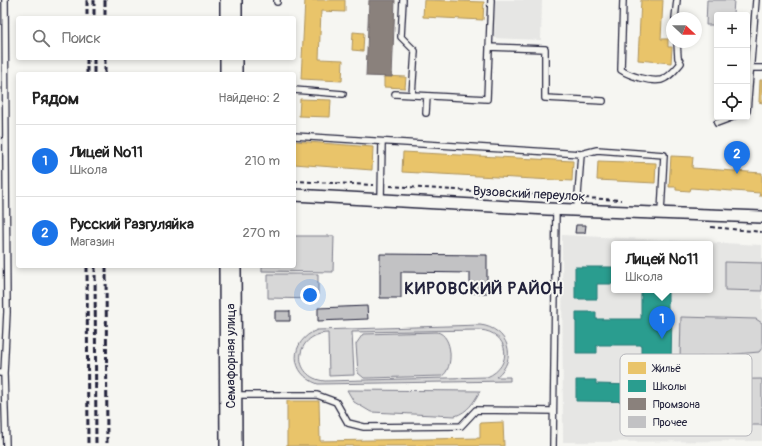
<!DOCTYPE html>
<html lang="ru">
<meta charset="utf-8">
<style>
:root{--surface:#fff;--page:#f6f6f6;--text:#222;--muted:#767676;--line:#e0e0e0;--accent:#1a73e8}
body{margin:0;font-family:Pangolin,sans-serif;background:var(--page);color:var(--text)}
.controls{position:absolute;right:12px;top:12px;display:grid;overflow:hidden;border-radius:4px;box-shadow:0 2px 6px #0003}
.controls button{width:36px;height:36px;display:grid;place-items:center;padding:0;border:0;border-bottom:1px solid var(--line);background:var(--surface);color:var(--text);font:20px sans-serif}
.compass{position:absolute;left:666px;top:12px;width:36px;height:36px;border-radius:50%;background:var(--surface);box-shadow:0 2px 6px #0003;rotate:112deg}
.you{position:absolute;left:310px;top:295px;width:14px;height:14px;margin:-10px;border:3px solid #fff;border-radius:50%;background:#1a73e8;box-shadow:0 0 0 6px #1a73e833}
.badge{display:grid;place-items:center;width:26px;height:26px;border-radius:50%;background:var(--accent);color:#fff;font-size:13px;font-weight:700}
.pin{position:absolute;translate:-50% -33px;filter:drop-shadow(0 1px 2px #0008)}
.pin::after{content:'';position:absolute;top:21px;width:14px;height:12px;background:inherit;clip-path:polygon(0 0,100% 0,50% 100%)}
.popup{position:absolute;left:611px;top:241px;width:102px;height:52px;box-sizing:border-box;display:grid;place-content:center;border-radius:4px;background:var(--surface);filter:drop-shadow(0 1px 3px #0005);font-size:13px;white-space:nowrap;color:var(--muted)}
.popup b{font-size:15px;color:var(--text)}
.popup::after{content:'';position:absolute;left:50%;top:100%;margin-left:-8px;border:8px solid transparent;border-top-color:var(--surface)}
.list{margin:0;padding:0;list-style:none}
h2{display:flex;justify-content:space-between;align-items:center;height:52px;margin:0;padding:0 16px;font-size:17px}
h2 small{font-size:13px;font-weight:400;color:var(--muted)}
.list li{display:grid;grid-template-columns:26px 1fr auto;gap:12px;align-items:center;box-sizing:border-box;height:72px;padding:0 16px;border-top:1px solid var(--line)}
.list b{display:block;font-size:15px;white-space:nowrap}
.list p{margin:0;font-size:13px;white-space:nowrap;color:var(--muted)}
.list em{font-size:13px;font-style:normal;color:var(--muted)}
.icon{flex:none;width:22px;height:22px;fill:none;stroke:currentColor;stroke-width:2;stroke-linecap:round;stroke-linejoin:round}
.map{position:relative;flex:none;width:762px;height:446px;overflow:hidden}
.search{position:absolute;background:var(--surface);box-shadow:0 2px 6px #0003;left:16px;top:16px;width:280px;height:44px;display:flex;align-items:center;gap:10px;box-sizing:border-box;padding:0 14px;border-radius:4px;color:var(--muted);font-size:15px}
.panel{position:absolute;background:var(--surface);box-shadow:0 2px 6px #0003;left:16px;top:72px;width:280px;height:196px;border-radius:4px}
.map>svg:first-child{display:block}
.built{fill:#e6e6e4;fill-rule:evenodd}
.green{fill:#d7d7d7;stroke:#7c7c89;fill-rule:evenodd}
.homes{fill:#e9c46a;stroke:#ad935c}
.schools{fill:#2a9d8f;stroke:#287876}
.industry{fill:#8a817c;stroke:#6b6468}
.building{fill:#c2c2c4;stroke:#22223b}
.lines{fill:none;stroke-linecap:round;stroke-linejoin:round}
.lane-casing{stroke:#22223b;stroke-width:8}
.street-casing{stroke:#22223b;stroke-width:14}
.highway-casing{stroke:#22223b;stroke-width:24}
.path{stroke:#22223b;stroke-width:2;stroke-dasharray:4 3;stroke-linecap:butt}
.lane{stroke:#f6f6f2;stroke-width:5.5}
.street{stroke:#f6f6f2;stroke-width:11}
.highway{stroke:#f6f6f2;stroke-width:21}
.rail{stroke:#22223b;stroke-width:3;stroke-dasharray:6 3;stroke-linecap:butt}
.labels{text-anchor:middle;stroke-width:4;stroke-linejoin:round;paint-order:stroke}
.street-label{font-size:13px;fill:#22223b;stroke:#f6f6f2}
.district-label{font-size:17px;font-weight:bold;letter-spacing:1px;fill:#22223b;stroke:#f6f6f2}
.key{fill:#f6f6f2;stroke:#b6b6bb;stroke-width:1}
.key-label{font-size:11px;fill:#22223b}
</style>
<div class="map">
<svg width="762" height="446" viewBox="0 0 762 446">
<rect width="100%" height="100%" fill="#f6f6f2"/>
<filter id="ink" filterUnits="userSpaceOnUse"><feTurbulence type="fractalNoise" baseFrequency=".025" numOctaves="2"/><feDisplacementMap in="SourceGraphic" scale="8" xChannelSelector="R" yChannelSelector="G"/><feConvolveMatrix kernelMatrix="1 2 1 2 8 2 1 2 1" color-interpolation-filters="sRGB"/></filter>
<g filter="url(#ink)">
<path class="built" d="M495 0H542L541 40 494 38Z
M562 235 762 245V441L563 442ZM614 244H710V290H614Z"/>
<path class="green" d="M707 0H734L733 15H717V25H706Z
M294 236H334L333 272 262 271V266H294Z
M725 262 762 263V291L725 290Z
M268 274H318V299L268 298Z
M681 317 756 319 762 323V348L759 352 680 359Z
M480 325C508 328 519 359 496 377H510V381L318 384C289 374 289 341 317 330ZM480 330C509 332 514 366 487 377L325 381C291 378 293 334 328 333L329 376 354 375 352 332Z
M437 332C453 335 454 369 442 376L368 378H364L358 373 356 344 363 334Z
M762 379V425H684V380Z
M347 390 480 391C474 402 468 412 455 416L371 412 354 402Z"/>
<path class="homes" d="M305 0H345V12L321 11 319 59 343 60 342 81 301 79Z
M424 0 484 2 483 20 423 17Z
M641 0H663L661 39H668V47H672L671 63 638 60Z
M353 32 364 33 363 51 352 50Z
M384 76 406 77 405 88 384 87Z
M760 80H762V103L759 102Z
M300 99 331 100 330 117 299 116Z
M294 141 373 147 372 170 294 164Z
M403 152 573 161 572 181 402 172Z
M671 156 693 157 692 168 762 173V196H759L760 193 691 188 690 191 676 190V187H669Z
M598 161 656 163 655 183 597 180Z
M287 401H319L320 441 480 438V423L503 422 504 446H287Z"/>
<path class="schools" d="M575 267H614V284H597V299H575Z
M641 290H668V314H672L671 362H667V402L576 401V380H596V384L635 385V382H641V345H597V353H576V312H596V319H641Z"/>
<path class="industry" d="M369 0H395L392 77 366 76Z"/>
<path class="building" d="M576 225H586L585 233H575Z
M380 254 487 255V293H470V273L401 272V298H380Z
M367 306 368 319 318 321V308Z
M275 311H290V321H275Z"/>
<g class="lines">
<defs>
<path id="lane" d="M277 0V2
M403 0 401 37 415 51 412 95
M623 0 621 70C630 76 650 82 661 80 669 78 676 69 681 63L678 58 677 42
M675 18 677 0
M489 47 545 49V98L603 101
M752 68H762
M294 90 343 94
M395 94 487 99 491 0
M747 111 756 0
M426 113 427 96
M717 123 733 117
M294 136 581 154 597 150 664 155 661 213
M381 199 382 142
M577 209 581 154
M0 373H4L7 312 5 0
M4 373 6 446
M235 395H317L336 402 348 423 364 427 461 426 476 410 553 411
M553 446 556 209"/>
<path id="street" d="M294 195 547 209 762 217"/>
<path id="highway" d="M231 18V0
M231 74V58
M230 266 231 446"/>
</defs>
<use href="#lane" class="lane-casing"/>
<use href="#street" class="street-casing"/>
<use href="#highway" class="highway-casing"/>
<path class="path" d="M294 181 373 185
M390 186 571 197
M585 198 621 200
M711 227 762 232"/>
<use href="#lane" class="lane"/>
<use href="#street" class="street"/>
<use href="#highway" class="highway"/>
<path class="rail" d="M87 0V18
M94 0V18
M105 0V18
M87 58V74
M94 58V74
M105 58V74
M87 266 88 446
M95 266 96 446
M106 266 107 446"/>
</g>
</g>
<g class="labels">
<g class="street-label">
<text transform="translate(529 193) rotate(3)" y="5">Вузовский переулок</text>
<text transform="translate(230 356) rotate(-90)" y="5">Семафорная улица</text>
</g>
<g class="district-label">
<text x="484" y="294">КИРОВСКИЙ РАЙОН</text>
</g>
</g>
<rect x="620" y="354" width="132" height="82" rx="6" class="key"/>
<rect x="628" y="362" width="18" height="12" fill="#e9c46a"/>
<rect x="628" y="380" width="18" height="12" fill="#2a9d8f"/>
<rect x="628" y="398" width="18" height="12" fill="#8a817c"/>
<rect x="628" y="416" width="18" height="12" fill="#c2c2c4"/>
<g class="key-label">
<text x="653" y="372">Жильё</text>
<text x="653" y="390">Школы</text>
<text x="653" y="408">Промзона</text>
<text x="653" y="426">Прочее</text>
</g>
</svg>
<div class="controls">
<button>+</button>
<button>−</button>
<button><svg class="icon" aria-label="locate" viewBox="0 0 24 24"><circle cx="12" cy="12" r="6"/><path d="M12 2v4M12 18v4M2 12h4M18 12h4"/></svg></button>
</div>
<svg class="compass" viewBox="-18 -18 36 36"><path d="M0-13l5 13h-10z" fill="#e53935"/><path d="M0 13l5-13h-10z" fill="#767676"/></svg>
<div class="you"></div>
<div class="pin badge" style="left:662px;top:339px">1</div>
<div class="popup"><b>Лицей №11</b>Школа</div>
<div class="pin badge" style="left:737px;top:174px">2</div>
<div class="search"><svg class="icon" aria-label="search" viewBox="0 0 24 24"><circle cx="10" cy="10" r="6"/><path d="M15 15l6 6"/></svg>Поиск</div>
<section class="panel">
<h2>Рядом<small>Найдено: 2</small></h2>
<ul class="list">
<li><span class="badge">1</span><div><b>Лицей №11</b><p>Школа</p></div><em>210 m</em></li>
<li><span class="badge">2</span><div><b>Русский Разгуляйка</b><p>Магазин</p></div><em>270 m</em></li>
</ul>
</section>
</div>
